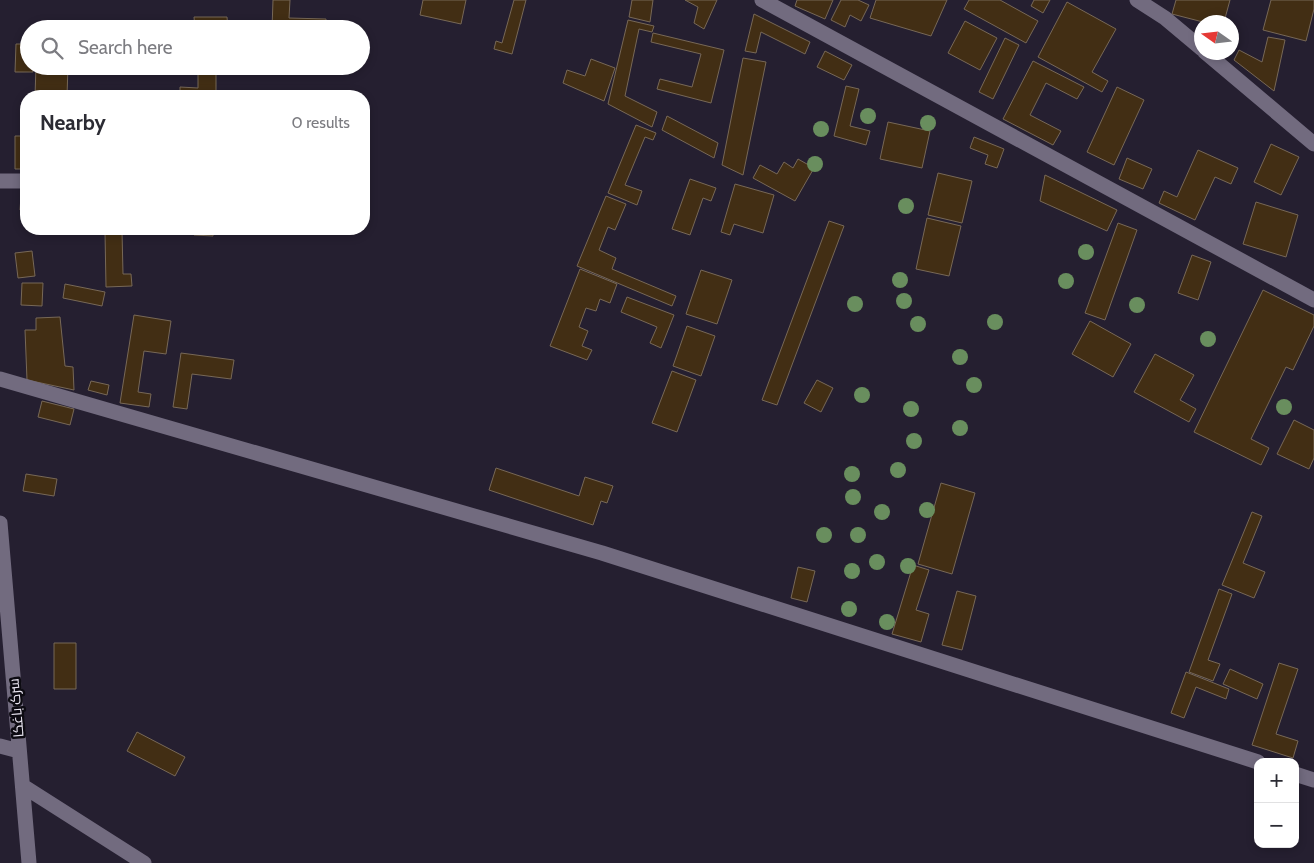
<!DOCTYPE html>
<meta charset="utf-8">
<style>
:root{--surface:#fff;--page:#f2f2f3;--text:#2b2b33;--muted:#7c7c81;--line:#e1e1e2}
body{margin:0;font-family:Cabin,Cairo,sans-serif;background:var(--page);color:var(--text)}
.controls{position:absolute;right:15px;bottom:15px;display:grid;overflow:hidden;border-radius:10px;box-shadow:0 2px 8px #0003}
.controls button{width:45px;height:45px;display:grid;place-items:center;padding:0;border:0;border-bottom:1px solid var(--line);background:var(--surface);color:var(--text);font:25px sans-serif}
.compass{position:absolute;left:1194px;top:15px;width:45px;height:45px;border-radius:50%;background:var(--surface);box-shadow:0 2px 8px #0003;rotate:284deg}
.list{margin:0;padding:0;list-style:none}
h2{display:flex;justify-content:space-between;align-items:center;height:65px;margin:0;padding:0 20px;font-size:21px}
h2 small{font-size:16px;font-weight:400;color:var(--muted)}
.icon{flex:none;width:28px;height:28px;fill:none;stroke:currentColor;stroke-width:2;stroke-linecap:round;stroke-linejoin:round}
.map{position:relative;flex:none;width:1314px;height:863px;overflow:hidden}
.search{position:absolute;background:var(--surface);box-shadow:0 2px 8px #0003;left:20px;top:20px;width:350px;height:55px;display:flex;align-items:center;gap:12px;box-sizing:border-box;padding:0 18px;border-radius:28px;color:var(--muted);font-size:19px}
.panel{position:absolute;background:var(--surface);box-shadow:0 2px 8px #0003;left:20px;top:90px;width:350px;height:145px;border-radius:20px}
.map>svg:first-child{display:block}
.building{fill:#422e14;stroke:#776857}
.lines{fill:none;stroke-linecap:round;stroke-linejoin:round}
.minor{stroke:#726b7f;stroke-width:15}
.tree{fill:#698e5e}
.labels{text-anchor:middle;stroke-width:5;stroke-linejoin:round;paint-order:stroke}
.street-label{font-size:14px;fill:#eae6f2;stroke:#0d0b12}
</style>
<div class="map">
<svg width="1314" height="863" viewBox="0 0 1314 863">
<rect width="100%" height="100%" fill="#251f30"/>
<path class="building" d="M273 0H290L289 18 326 19V29H272Z
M423 0H466L461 24 420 15Z
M514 0H526L512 54 494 49 496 41 502 43Z
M632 0H653L650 22 629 17Z
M685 0H717L704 29 694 23 698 7Z
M797 0H833L825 19 795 6Z
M841 0H858L869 5 861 21 850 15 845 27 831 20Z
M876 0H947L931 36 870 18Z
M969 0H1000L1038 21 1026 43 964 9Z
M1034 0H1050L1043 13 1031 6Z
M1176 0H1230L1224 22H1203L1172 14Z
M1271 0H1314V9L1306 41 1263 30Z
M1067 2 1116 29 1092 72 1108 81 1102 92 1038 57Z
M754 14 810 42 805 54 761 32 756 53 745 51Z
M194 17H227L228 29H195Z
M628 20 654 26 652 32 639 29 625 96 657 112 652 127 608 104Z
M965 21 997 38 980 70 948 53Z
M653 33 724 50 711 103 657 89 660 79 692 87 701 54 651 42Z
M1268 37 1285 40 1274 91 1234 60 1239 50 1262 62Z
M1005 38 1019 45 993 99 979 92Z
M16 44H29V66H33V72H15Z
M825 51 852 65 844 80 817 67Z
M743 58 766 62 743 175 722 165Z
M591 59 615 68 604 101 563 83 567 70 585 76Z
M1033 61 1084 87 1077 99 1046 83 1030 115 1061 131 1053 145 1003 119Z
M36 66H68L67 96H35Z
M198 66H216V96H180V87L198 88Z
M846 86 859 89 850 126 870 131 866 145 834 136Z
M1117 87 1144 100 1114 165 1087 152Z
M667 116 718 143 714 158 662 130Z
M888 122 930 131 922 168 880 159Z
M636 125 656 133 653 140 645 137 625 185 642 191 637 205 608 193Z
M15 136H26V169H15Z
M974 137 1004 149 997 168 985 164 988 155 970 148Z
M1271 144 1299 157 1281 195 1254 182Z
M1198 150 1238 168 1231 184 1215 177 1195 220 1159 203 1164 191 1177 197Z
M1127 158 1152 169 1143 189 1119 179Z
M798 159 814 168 795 201 753 178 760 165 777 174 784 162 793 168Z
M938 173 972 181 962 223 928 215Z
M1045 175 1117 210 1107 231 1040 201Z
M690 179 716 188 711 201 703 198 690 235 672 229Z
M735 184 774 195 763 233 734 224 730 235 721 232Z
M21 196H26V210H20Z
M606 196 626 204 615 230 608 227 599 250 616 258 612 269 676 296 672 306 577 266Z
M1256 202 1298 215 1286 257 1243 244Z
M927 218 961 226 949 276 916 269Z
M829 221 844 226 777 405 762 400Z
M1118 223 1137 230 1105 320 1085 313Z
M194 229H213V236L194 235Z
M122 231 123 274H131L132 286 106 287 105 232Z
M32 251 35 276 18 278 15 253Z
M1192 255 1211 262 1198 300 1178 293Z
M580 269 617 284 610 303 600 299 596 311 586 308 579 327 588 331 582 346 592 350 587 360 550 346Z
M701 270 732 280 717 324 686 314Z
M22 283H43L42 306 21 305Z
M65 284 105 292 102 306 63 298Z
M1263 290 1314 315V326L1293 370 1286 367 1251 439 1269 448 1261 465 1194 432Z
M627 297 674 315 661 348 650 343 657 327 621 312Z
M134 315 171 321 166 354 144 351 138 392 151 394 149 407 120 403Z
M60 317 65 366 73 367 74 390 27 380 25 330H36V318Z
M1090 321 1131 344 1113 377 1072 354Z
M687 326 715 336 701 376 673 366Z
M181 353 234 360 231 379 192 374 187 409 173 407Z
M1155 354 1194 375 1180 400 1196 409 1189 422 1134 392Z
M672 371 696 380 677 432 652 423Z
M817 380 833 388 821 412 804 403Z
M91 381 109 385 107 395 88 390Z
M42 401 74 409 70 425 38 417Z
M1294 420 1314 430V458L1309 469 1277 454Z
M496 468 579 496 585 477 613 486 607 503 601 501 593 525 489 490Z
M26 474 57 479 54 496 23 491Z
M941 483 975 493 952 574 918 564Z
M1252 512 1262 516 1243 563 1265 572 1254 598 1222 585Z
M913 565 929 570 916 610 929 614 921 642 892 634Z
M798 567 815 571 807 602 791 598Z
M1219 589 1232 594 1208 660 1220 664 1213 681 1189 672Z
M957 591 976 596 962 650 942 645Z
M54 643H76V689H54Z
M1279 663 1298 669 1276 734 1298 741 1293 758 1252 745Z
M1230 669 1263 684 1257 699 1223 684Z
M1186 672 1229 689 1226 699 1196 687 1184 718 1171 713Z
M137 732 185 757 175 776 127 751Z"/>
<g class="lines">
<path class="minor" d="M762 0 1314 300
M1137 0 1165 18 1202 49
M1205 52 1314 144
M0 181H26
M0 379 602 553 1258 762
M0 523 29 863
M0 746 19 751
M1295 774 1314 780
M23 786 144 863"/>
</g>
<g class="tree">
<circle cx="868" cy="116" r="8"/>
<circle cx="928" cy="123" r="8"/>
<circle cx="821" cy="129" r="8"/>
<circle cx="815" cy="164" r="8"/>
<circle cx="906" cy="206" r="8"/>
<circle cx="1086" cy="252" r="8"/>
<circle cx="900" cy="280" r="8"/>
<circle cx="1066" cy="281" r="8"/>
<circle cx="904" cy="301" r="8"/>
<circle cx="855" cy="304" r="8"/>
<circle cx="1137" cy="305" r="8"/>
<circle cx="995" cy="322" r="8"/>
<circle cx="918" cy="324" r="8"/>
<circle cx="1208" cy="339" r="8"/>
<circle cx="960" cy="357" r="8"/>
<circle cx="974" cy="385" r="8"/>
<circle cx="862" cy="395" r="8"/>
<circle cx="1284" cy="407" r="8"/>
<circle cx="911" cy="409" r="8"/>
<circle cx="960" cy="428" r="8"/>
<circle cx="914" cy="441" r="8"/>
<circle cx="898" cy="470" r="8"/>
<circle cx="852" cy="474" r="8"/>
<circle cx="853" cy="497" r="8"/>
<circle cx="927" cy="510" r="8"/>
<circle cx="882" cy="512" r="8"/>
<circle cx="824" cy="535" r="8"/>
<circle cx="858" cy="535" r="8"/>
<circle cx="877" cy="562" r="8"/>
<circle cx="908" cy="566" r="8"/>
<circle cx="852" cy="571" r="8"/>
<circle cx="849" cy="609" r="8"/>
<circle cx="887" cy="622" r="8"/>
</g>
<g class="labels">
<g class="street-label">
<text transform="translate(16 708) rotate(-95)" y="5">سرک باغکا</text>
</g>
</g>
</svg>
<div class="controls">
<button>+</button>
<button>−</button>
</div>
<svg class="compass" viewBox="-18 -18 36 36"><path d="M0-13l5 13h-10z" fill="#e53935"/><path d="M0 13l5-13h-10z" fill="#7c7c81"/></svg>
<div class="search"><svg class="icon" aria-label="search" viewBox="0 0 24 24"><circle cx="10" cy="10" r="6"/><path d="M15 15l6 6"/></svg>Search here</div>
<section class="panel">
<h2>Nearby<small>0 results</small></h2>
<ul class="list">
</ul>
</section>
</div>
